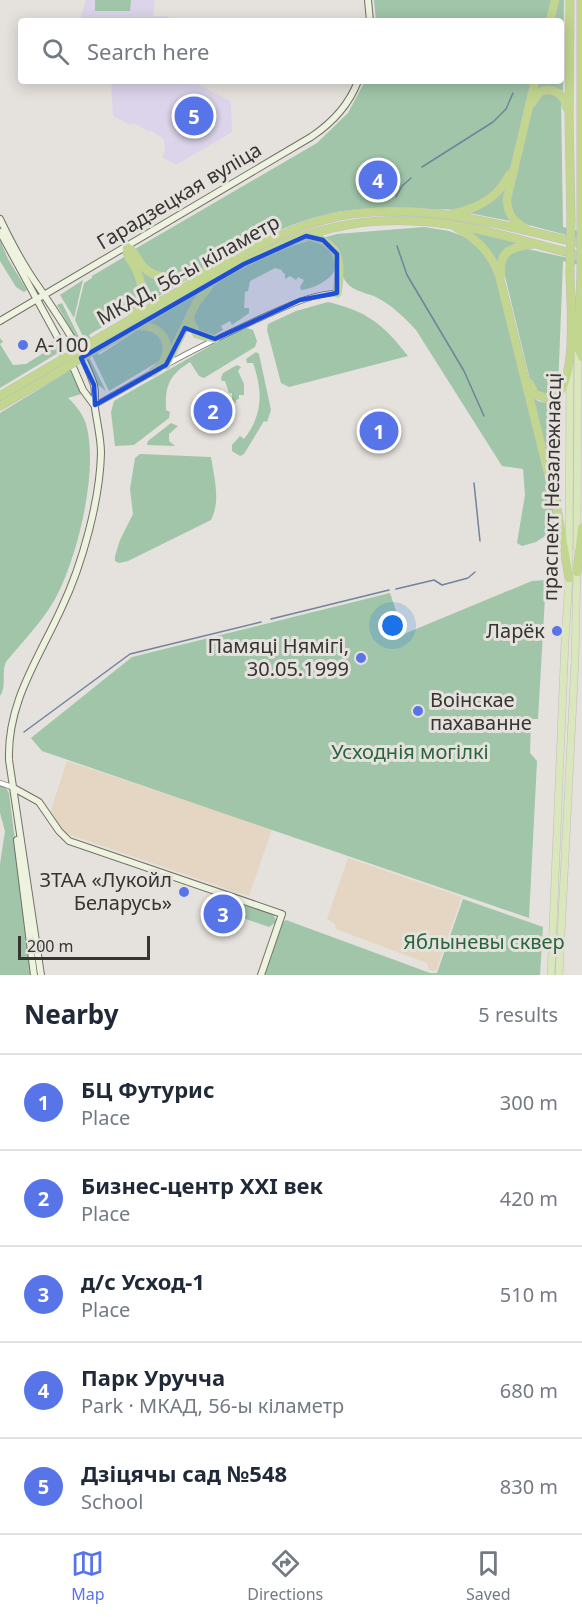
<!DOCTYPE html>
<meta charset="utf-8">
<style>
:root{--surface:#fff;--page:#f2f2f3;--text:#1f2937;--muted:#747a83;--line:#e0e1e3;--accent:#5874e9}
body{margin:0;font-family:"Noto Sans",sans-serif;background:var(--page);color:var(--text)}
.scale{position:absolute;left:18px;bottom:15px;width:132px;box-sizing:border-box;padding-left:6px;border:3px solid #363533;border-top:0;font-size:16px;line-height:21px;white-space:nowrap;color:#363533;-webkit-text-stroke:4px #e5e1dc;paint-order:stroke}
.you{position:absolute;left:393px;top:626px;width:21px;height:21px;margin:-15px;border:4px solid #fff;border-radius:50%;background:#1a73e8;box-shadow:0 0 0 9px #1a73e833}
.badge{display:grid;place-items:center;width:39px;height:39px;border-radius:50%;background:var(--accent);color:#fff;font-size:20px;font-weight:700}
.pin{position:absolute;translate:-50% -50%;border:3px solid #fff;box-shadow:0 2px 6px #0006}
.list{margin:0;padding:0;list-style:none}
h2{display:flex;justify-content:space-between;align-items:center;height:78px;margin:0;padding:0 24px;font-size:26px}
h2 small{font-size:20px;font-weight:400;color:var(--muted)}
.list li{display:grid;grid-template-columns:39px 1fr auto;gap:18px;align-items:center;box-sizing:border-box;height:96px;padding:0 24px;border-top:2px solid var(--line)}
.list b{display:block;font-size:22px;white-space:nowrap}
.list p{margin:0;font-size:20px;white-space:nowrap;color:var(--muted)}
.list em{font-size:20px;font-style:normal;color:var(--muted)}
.icon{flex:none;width:33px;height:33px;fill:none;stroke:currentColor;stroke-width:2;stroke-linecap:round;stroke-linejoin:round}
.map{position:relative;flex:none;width:582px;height:975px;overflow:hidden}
.search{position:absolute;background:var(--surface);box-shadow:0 3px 15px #0003;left:18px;right:18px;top:18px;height:66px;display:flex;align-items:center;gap:15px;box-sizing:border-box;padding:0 21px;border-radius:6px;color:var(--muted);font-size:22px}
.sheet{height:558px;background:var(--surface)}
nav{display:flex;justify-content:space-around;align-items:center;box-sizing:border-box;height:84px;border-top:2px solid var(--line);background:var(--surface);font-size:16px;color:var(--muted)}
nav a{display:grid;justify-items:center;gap:3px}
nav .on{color:var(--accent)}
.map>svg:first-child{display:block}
.industrial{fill:#e4d6c3}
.education{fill:#dbd4ea}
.green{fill:#a0c5a8}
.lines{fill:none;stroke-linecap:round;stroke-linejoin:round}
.stream{stroke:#72839d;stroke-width:1.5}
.street-casing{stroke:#74706b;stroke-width:6}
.secondary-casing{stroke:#74706b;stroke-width:8}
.primary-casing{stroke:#bfbebe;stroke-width:8}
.highway-casing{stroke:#bfbebe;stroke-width:9}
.street{stroke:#fff;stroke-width:4.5}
.secondary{stroke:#edf3de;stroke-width:6}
.primary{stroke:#dae6bc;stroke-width:7}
.highway{stroke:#c2d690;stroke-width:8}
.highway-bridge-casing{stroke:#bfbebe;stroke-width:9;stroke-linecap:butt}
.highway-bridge{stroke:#c2d690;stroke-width:8}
.marked{fill:#1d4ed8;fill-opacity:0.2;stroke:#1d4ed8;stroke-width:4.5;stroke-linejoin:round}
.poi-dot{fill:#5874e9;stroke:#e5e1dc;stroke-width:2}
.labels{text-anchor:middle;stroke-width:6;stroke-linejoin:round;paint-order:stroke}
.street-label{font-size:20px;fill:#363533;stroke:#e5e1dc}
.poi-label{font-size:20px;fill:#363533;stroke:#e5e1dc;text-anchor:end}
.park-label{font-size:20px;fill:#28653c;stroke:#e5e1dc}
</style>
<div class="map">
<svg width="582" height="975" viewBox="0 0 582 975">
<rect width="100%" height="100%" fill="#e5e1dc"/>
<path class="industrial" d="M67 761 272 829 249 896 67 834 56 821 51 810Z
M348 858 462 897 436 971 429 970 427 963 336 929 335 924 327 919Z"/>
<path class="education" d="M86 0H155L153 16H168L171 21H80Z
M111 81H192L231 102 232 132 176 165 162 157 165 151 164 139 150 130 149 132 134 123 131 125 113 116Z"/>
<path class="green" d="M95 0H131L130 11H95Z
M374 0H553L548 21H376Z
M558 0H564L563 91C552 84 543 84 534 91L536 81H561V21H553Z
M365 81H533C526 109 517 168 498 188 469 218 441 208 404 208 381 208 355 208 332 213 286 223 244 247 203 269 187 274 164 280 150 269 144 265 139 255 135 249L317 143 348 113Z
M546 92 561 98 563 227 582 232V239L521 223 514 218 509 203 532 105 539 94Z
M505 187 503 205 510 221 469 213 480 209Z
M424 227 449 231 475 241 494 266 559 527 536 542 522 546 517 543 525 495 523 469 502 466 416 330C404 317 392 305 376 297 367 293 353 291 347 283 333 267 352 247 322 238L337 234Z
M471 232 517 243 505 248 497 262 486 246Z
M0 240 8 259 27 290 24 292 16 287 0 261Z
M313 240C318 243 327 245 330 249 350 271 319 288 301 290L300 287 304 280 298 277 296 280 290 276 285 279V274L282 272V270L275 268 250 281 248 291 245 292 244 308H249V313L232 325 230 321 221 326 223 330C219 332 215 336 210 335 199 335 190 324 194 313 196 305 207 292 213 287 224 275 297 241 313 240Z
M523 248 582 261V266L563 261 558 389 550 395H540L531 384 504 272C506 254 506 253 523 248Z
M124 257C136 269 147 295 131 309 119 320 102 326 89 335L99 355 141 328 157 334 164 344 161 360 109 391 75 320 84 283 92 278V276Z
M138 266 150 275 188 279 140 307 144 282Z
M83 280 74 318 60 295Z
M203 290 171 352C167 337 164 326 147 323Z
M328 302C367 311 384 325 408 356L289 387 281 383 267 330 268 324 296 311Z
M62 303 106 391 98 385 78 341 57 305Z
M247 328 253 330 257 341 255 347 204 378 199 376 190 362C169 375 165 386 166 410L170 412 169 418 134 445 115 446 111 412 114 401 231 334Z
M0 338 3 342 0 344 13 365 26 364 53 347 51 342 56 340 81 394 68 398C76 405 85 417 87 428 98 474 77 560 54 601 41 623 22 642 6 662 1 673 7 686 0 696V413L67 372 58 353 0 388Z
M256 352 259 354 271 410 267 422 264 421 244 454 240 456 232 451V445L240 436 244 439C263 415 263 391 253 363H247L246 359Z
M237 365 241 367 238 371 244 384V395H239V399L236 400V403L232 402V393H229L225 381H222L221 378 223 373Z
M561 396V525L532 397C542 405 552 404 561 396Z
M171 423 178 426 169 434V441L175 446 147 445 148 441Z
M140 454 211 457C214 477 221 501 211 520L128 561 119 563 115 561V556L120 540 133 514 130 489 135 458Z
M546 580 538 719H533L531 721 530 753 537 761 529 918 42 751 31 738 132 657 390 593 404 634 532 581Z
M0 786 6 788 9 793 32 975H0V864L5 831 0 813Z
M463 899 543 927 540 975H265L283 922 286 920 430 973H437Z
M248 905 273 914 276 920 275 923 269 927 243 918 240 913 242 906Z"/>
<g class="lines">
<path class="stream" d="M422 167 493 122 506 109 513 93
M396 197 402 186 411 178
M397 246 407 275 464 371 484 416
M474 483 480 541
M396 589 434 580 442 585 468 578 475 572
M271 619 389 590
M24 732 130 654 261 622"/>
<defs>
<path id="street" d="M168 364C200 346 233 331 267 315 290 305 311 294 337 293
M95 405 155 371
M0 783 12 787"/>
<path id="secondary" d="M368 0 370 21
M0 219C11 242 23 265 38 286 58 316 83 351 94 385 96 393 94 400 95 408 97 423 101 438 101 453 100 500 82 565 62 607 39 658 7 702 9 760L41 975
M0 232 70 360 83 390 94 405
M0 321 311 137C332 123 349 105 358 81
M12 787 39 802 59 831 69 841 282 914 261 975
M17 840 34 975"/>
<path id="primary" d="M577 547 578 351
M551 975 565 641 569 578 570 369
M559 975 575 661 577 567"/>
<path id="highway" d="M570 0 569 115 571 220
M550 21 555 0
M532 103 540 92C553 87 564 94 567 108
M452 214C476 209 498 199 509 175
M581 222V0
M456 227C477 239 491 253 499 275L557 509 569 578
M525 228C513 221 507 213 507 199L535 81
M308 236C342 243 342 263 337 293
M127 247C135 251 136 258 142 265 157 285 188 277 208 270
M127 247C126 254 129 258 133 264 144 282 145 300 132 317
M501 274C499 249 512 248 533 244
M581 275 578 348 582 357
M190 317 191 323 197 334 215 339
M138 326C168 324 177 355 153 372
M94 341C128 321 162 301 196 281 241 255 288 226 340 216 421 201 504 225 582 244
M98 348C169 309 253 247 332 228 364 220 399 219 431 222 483 227 532 244 582 256
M166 365 196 303 210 285
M530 384 535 394 549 399C580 393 570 298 570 272
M0 396 46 369
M0 406 50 377
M577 572 582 528"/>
</defs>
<use href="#street" class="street-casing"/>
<use href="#secondary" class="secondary-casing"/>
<use href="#primary" class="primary-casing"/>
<use href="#highway" class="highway-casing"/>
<use href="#street" class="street"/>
<use href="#secondary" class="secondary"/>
<use href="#primary" class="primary"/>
<use href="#highway" class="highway"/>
<defs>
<path id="highway-bridge" d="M581 222V275
M570 272 571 220
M46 369 94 341
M50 377 98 348"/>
</defs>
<use href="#highway-bridge" class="highway-bridge-casing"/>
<use href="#highway-bridge" class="highway-bridge"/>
</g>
<path class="marked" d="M306 236 323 240 337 254V293L300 300 215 339 185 328 166 365 95 405 94 385 81 358 244 264Z"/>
<g class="poi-dot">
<circle cx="23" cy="345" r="6"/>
<circle cx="557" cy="631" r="6"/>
<circle cx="361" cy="658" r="6"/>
<circle cx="418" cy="711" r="6"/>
<circle cx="184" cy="892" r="6"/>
</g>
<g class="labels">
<g class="street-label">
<text transform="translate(179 196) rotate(-31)" y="7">Гарадзецкая вуліца</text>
<text transform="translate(188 270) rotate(-29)" y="7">МКАД, 56-ы кіламетр</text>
<text transform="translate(552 487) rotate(-89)" y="7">праспект Незалежнасці</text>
</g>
<g class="poi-label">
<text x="35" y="352" text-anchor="start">A-100</text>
<text x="545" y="638">Ларёк</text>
<text x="349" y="653">Памяці Нямігі,<tspan x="349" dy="23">30.05.1999</tspan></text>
<text x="430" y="707" text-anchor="start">Воінскае<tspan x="430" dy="23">пахаванне</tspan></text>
<text x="172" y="887">ЗТАА «Лукойл<tspan x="172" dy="23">Беларусь»</tspan></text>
</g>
<g class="park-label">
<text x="410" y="759">Усходнія могілкі</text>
<text x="484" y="949">Яблыневы сквер</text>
</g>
</g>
</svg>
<div class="scale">200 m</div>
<div class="you"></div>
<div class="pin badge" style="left:379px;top:431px">1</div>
<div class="pin badge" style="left:213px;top:411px">2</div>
<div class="pin badge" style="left:223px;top:914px">3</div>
<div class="pin badge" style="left:378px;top:180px">4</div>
<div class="pin badge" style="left:194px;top:116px">5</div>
<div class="search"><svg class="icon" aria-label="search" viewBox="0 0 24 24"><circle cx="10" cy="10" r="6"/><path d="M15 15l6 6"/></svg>Search here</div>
</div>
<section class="sheet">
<h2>Nearby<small>5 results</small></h2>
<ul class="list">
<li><span class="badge">1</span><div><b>БЦ Футурис</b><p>Place</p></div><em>300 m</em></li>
<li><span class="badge">2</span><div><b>Бизнес-центр XXI век</b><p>Place</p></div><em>420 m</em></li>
<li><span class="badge">3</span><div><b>д/с Усход-1</b><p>Place</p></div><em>510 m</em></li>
<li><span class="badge">4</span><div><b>Парк Уручча</b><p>Park · МКАД, 56-ы кіламетр</p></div><em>680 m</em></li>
<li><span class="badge">5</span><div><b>Дзіцячы сад №548</b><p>School</p></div><em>830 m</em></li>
</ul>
</section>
<nav>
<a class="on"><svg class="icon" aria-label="map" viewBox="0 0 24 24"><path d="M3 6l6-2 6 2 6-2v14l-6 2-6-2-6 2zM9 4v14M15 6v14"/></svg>Map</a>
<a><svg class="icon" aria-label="directions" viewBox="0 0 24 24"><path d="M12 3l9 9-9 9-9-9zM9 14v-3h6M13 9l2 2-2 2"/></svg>Directions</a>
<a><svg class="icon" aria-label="saved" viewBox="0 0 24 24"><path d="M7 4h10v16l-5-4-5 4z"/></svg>Saved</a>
</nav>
